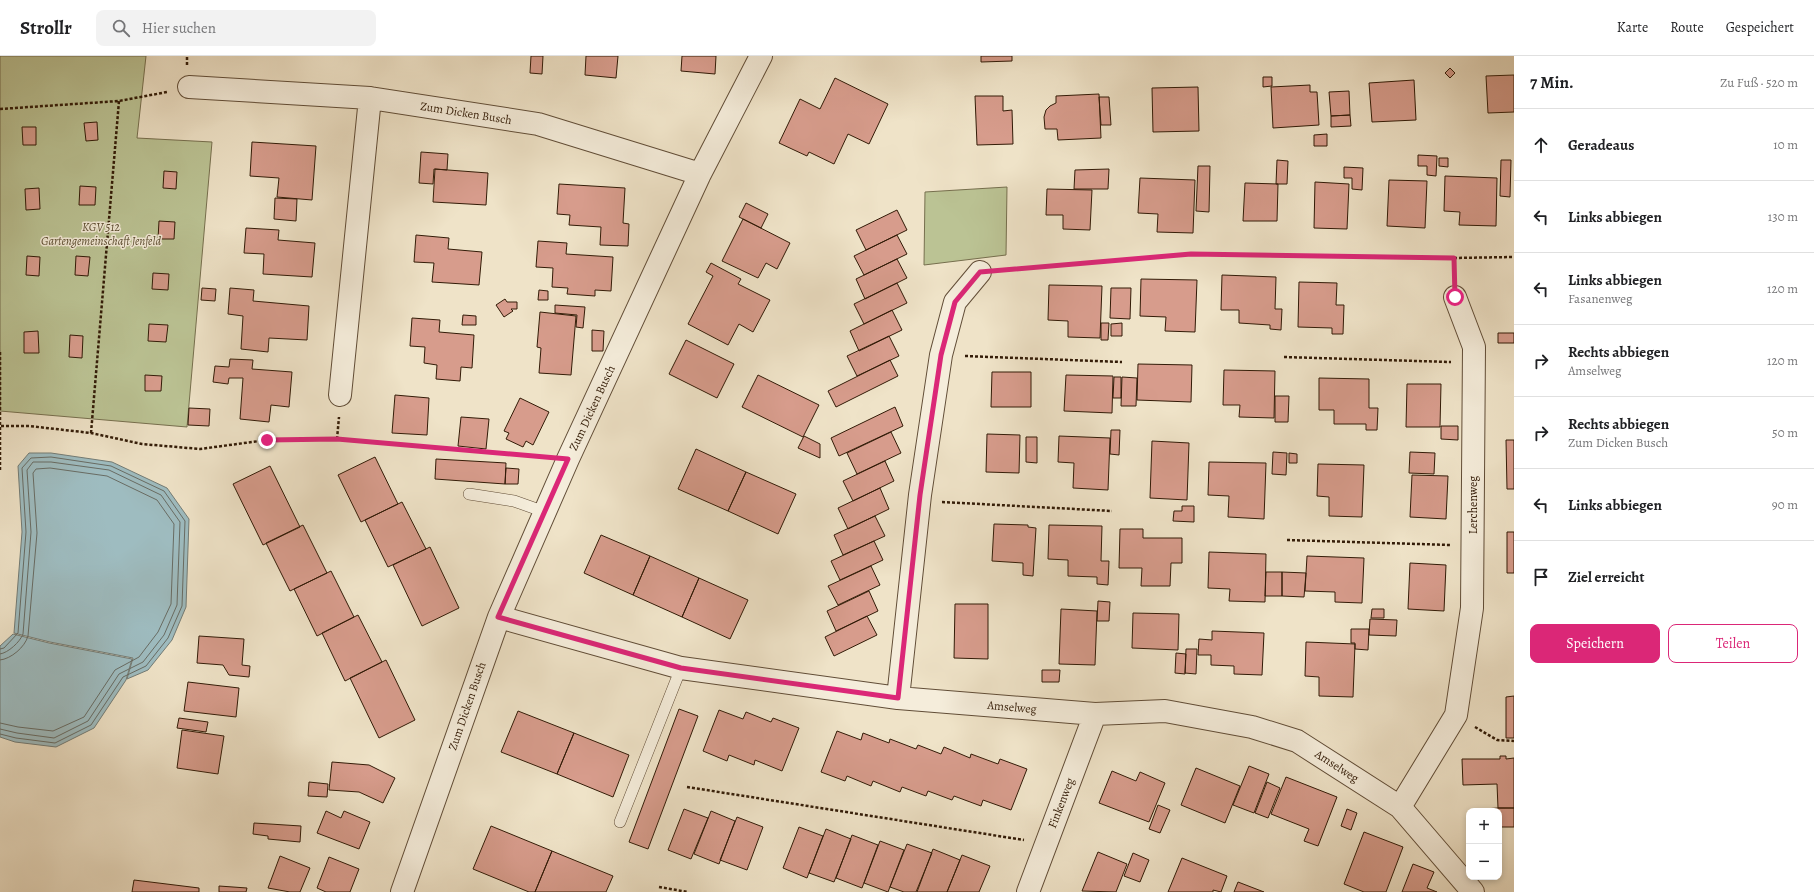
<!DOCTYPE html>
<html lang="de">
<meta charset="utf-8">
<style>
:root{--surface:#fff;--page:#f2f2f2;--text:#202124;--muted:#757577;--line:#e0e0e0;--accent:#db2777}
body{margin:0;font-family:Alegreya,serif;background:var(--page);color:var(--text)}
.controls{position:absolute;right:12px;bottom:12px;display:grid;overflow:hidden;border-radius:8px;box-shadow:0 2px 6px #0003}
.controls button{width:36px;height:36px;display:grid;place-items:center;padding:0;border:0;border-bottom:1px solid var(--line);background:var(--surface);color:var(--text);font:20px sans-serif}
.stop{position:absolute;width:12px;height:12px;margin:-9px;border:3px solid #db2777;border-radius:50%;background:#fff}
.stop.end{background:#db2777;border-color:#fff;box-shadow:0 1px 4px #0008}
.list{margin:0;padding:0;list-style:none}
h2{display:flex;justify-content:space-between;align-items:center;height:52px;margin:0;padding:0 16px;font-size:17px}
h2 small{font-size:13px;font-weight:400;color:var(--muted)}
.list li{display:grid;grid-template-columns:26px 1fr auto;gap:12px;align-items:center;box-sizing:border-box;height:72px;padding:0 16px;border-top:1px solid var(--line)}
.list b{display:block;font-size:15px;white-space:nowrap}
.list p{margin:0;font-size:13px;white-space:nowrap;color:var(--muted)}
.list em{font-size:13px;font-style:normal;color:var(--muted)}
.actions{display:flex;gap:8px;padding:12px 16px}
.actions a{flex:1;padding:9px 0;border:1px solid var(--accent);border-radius:8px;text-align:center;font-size:14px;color:var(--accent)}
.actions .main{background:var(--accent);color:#fff}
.icon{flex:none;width:22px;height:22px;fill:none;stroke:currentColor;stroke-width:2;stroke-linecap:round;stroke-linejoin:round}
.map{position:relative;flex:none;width:1514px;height:836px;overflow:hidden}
header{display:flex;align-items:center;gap:24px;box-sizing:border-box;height:56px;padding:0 20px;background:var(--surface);border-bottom:1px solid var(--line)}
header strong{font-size:19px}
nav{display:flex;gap:22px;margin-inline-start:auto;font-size:14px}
.search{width:280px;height:36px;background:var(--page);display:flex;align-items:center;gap:10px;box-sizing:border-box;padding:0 14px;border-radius:8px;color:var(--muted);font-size:15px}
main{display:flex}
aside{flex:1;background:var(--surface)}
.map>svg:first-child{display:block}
.green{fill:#bbc394;stroke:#766f4e}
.water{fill:#9ebcc0;stroke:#737c76}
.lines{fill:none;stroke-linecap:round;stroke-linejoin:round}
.shore{stroke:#686c64;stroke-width:1}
.building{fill:#d79c8c;stroke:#321b07}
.service-casing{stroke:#614d37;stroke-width:12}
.minor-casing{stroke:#614d37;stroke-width:24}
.path{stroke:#321b07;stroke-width:2.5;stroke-dasharray:3 2;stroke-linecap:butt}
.service{stroke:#f5eddb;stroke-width:11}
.minor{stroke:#f5eddb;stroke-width:22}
.route{stroke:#db2777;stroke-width:5}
.labels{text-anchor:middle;stroke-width:3;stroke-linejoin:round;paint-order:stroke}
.street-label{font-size:12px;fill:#321b07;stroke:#f5eddb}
.park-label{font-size:12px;font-style:italic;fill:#5b4d31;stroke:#f5eddb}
</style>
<header>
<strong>Strollr</strong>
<div class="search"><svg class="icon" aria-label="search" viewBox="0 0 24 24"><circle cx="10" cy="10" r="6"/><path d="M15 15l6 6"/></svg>Hier suchen</div>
<nav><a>Karte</a><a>Route</a><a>Gespeichert</a></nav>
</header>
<main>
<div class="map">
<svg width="1514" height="836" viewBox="0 0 1514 836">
<rect width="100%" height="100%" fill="#efe3c8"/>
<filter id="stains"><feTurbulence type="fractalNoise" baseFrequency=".005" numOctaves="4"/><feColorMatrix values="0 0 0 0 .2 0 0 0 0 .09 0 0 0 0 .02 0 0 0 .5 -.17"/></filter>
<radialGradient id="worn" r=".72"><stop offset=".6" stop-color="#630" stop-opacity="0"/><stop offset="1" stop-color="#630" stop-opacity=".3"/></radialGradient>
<path class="green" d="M0 0H146L137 82 212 86 187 371 0 355Z
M1007 131 1006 199 924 209 925 136Z"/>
<path class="water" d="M29 397H51L112 406 167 432 189 463 186 551 172 584 148 614 127 623 133 602 50 586 14 577 22 476 18 410Z
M13 578 49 587 132 603 126 624 94 672 56 691 15 686 0 681V590Z"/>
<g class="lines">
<path class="shore" d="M0 593 4 592 18 577 26 476 22 412 31 402 51 401 111 410 164 435 185 465 182 550 168 582 146 610 123 621 91 669 55 687 16 682 0 678
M0 598C8 597 20 586 23 578L31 476 27 414 33 406H51L109 414 161 439 180 466 177 549 164 579 143 606 119 618 88 665 54 682 17 677 0 673
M0 604C11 603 25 591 28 580L37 477 33 417 36 413 50 412 107 420 157 444 174 468 171 548 158 576 139 601 115 614 84 661 53 675 18 671 0 667"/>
</g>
<path class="building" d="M531 0H543L542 18 530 17Z
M586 0H618L616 22 585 19Z
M682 0H716L715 18 681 15Z
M981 0H1012V5L981 6Z
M1450 12 1455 17 1450 22 1445 17Z
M1514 19V56L1488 57 1486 20Z
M1263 21H1272V30L1263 31Z
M835 22 888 48 869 88 848 78 834 108 809 96 807 100 779 87 800 43 820 53Z
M1414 24 1416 64 1372 66 1369 27Z
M1310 29V36H1317L1319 69 1273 72 1271 31Z
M1198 31 1199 75 1153 76 1152 32Z
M1349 35 1350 59 1331 60 1329 36Z
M1099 38 1101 82 1058 84 1057 73H1045L1044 61 1046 54 1050 50 1056 47V40Z
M975 40H1003V55L1012 54 1013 88 977 89Z
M1099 41H1109L1111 69H1101Z
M1350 59 1351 70 1331 71V60Z
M97 66 98 84 86 85 84 67Z
M22 71H36V89H23Z
M1327 78V90H1314V79Z
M252 86 316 90 312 144 277 141 279 122 250 120Z
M421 96 448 98 447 114 434 113 433 128 419 127Z
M1418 99 1437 100 1436 120 1427 119V110H1418Z
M1439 102H1448V111L1439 110Z
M1277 104 1288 105 1287 128H1276Z
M1501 104H1511L1510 141 1500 140Z
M1198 110H1210L1209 156 1196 155Z
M1344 111 1363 112 1362 134 1352 133V122H1344Z
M435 113 488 117 486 149 433 146Z
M1109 113 1108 133H1074L1075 114Z
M164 115 177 116 176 133 163 132Z
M1445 120 1497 122 1496 170 1459 169 1460 156 1444 155Z
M1140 122 1195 124 1193 177 1157 176 1158 158 1138 157Z
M1389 124 1427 125 1425 172 1387 170Z
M1315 126 1349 128 1347 173 1314 172Z
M1245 127 1278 128 1277 165H1243Z
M559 128 625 132 623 167 629 168 628 190 600 189 601 171 569 169 570 159 557 158Z
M80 130 96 131 95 149H79Z
M39 132 40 153 26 154 25 133Z
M1047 133 1092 134 1090 174 1063 173V159H1046Z
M275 142 297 143 296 165 274 163Z
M746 147 768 158 761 172 739 161Z
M897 154 907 174 866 194 856 174Z
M743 163 790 187 777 213 766 207 758 222 722 205Z
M159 165 175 166 174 183H158Z
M246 172 279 174 278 184 315 187 312 221 263 218 264 198 244 197Z
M416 179 449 182 448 193 482 196 479 229 432 226 434 207 414 206Z
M897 179 907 198 864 219 854 200Z
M538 185 567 187 566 198 613 201 611 235 595 234V240L567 238 568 232 552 231 553 212 536 211Z
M27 200 40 201 39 220 26 219Z
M76 200 90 201 88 220 75 219Z
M897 203 907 222 865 243 856 223Z
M711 207 741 223 738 228 770 244 753 276 739 268 728 289 688 268 713 220 706 216Z
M153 217 169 218 168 234 152 233Z
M1222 219 1276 221 1275 253H1282L1281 274 1270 273V269L1239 267V254H1221Z
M1141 223 1197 224 1195 276 1165 275 1166 261 1140 260Z
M1299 226 1337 227 1336 249H1344L1343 278H1332V272L1298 271Z
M897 227 907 247 864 268 854 248Z
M1049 229 1102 230 1100 282 1068 281V265L1048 264Z
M202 232 216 233 215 245 201 244Z
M230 232 254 234 253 245 309 250 307 284 269 282 268 296 241 293 243 260 228 258Z
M1111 232H1131L1130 263 1110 262Z
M539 234 548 235V244H538Z
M505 243 507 246H517V253H511L513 255 504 261 496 249Z
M555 249 585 251 583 272 576 271 577 259 555 257Z
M892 254 902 274 859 295 850 275Z
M540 256 576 260 571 319 539 317 541 292 537 291Z
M463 259 476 260V269H462Z
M412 262 440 264 439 276 474 279 472 312 461 311 460 325 436 323 437 309 424 307 425 291 410 290Z
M1101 267H1109L1108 284H1101Z
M1122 267V280H1111V268Z
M149 268 168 269 166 286 148 285Z
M592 274 604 275 603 295H592Z
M38 275 39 297H24V276Z
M1498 277H1514V287H1498Z
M70 279 83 280 82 302 69 301Z
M889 280 899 300 857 320 847 300Z
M686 284 734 308 717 342 669 318Z
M230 303 253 304 252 313 292 316 289 351 271 349 269 366 240 363 243 322H229L228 328 213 326 215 310 229 311Z
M890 304 898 320 836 351 828 335Z
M1138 308 1192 309 1191 346 1137 344Z
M1224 314 1275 315 1274 362 1239 361 1240 349H1223Z
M992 316H1031V351H991Z
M145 319 162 320 161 335H145Z
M758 319 819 349 803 381 742 351Z
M1066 319 1113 320 1112 357 1064 355Z
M1114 321H1121V342H1113Z
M1122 321 1137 322 1136 350H1121Z
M1319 322 1369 323V352H1378L1377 374H1366V368H1334V354H1319Z
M1407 328H1441L1440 371H1406Z
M395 339 429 342 427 379 392 377Z
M1275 340H1289L1288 366H1275Z
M520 342 549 356 533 389 526 385 523 391 506 383 509 377 504 375Z
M895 351 903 370 839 400 831 382Z
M189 352 210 353 209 370 188 369Z
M461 361 489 363 486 393 458 390Z
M1441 370H1458V384L1441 383Z
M1111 374H1120L1119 399 1110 398Z
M891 376 901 397 857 418 847 397Z
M987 378 1020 379 1019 417 986 416Z
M804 380 820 388V402L798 392Z
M1059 380 1110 382 1108 434 1073 432 1074 407 1058 406Z
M1026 381H1037V407L1026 406Z
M1506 384H1514V433H1507Z
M1152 385 1189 387 1187 444 1150 442Z
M696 393 746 416 728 455 678 433Z
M1273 396 1287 397 1286 419 1272 418Z
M1410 396 1435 397 1434 418 1409 417Z
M1289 397 1297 398V407H1289Z
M375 401 398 448 361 466 338 419Z
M436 403 506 407 505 428 435 423Z
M885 405 894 425 853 445 843 425Z
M1209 406 1266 407 1264 463 1228 461 1229 440 1208 439Z
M1318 408 1364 409 1362 461 1329 460V441L1317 440Z
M270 410 300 471 263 489 233 428Z
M506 412 519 413 518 428H505Z
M746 416 796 438 778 478 728 455Z
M1412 419 1448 420 1446 463 1410 461Z
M880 432 889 453 848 473 838 452Z
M402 446 426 493 388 511 365 464Z
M1182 450H1194V466L1173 465 1174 455H1182Z
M875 460 885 480 843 499 834 479Z
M994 468 1028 469V471L1036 472 1033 520 1023 519V507L992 505Z
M303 469 327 517 290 535 266 487Z
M1049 469 1102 470 1101 505H1109L1108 529 1097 528V521L1068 520V504L1048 503Z
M1120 473H1143V482H1182V507H1171L1170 530H1141L1142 512H1119Z
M1507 476H1514V517H1507Z
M601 479 650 500 633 539 584 517Z
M874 485 883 504 840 524 831 505Z
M430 491 459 552 422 570 393 509Z
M1209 496 1266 498 1265 546 1229 545 1230 533 1208 532Z
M650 500 699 522 682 561 633 539Z
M1307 500 1364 502 1362 547 1335 546V536L1305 535Z
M1410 507 1446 509 1444 555 1408 553Z
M871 510 880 529 838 549 828 530Z
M331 515 354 561 317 580 294 533Z
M1266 516H1282V540H1265Z
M1282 516 1306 517 1304 541 1282 540Z
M699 522 748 544 730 583 682 561Z
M869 535 878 555 836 575 827 555Z
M1098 545 1110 546 1109 565H1097Z
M955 548H988V603L954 602Z
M1061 553 1097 555 1095 609 1059 608Z
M1372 553H1384V562H1371Z
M1133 557 1179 558 1178 594 1132 592Z
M358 559 382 606 345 625 322 577Z
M867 560 877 579 834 600 825 581Z
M1370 563 1397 564 1396 580 1369 579Z
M1351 573H1369L1368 594 1355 593V587H1351Z
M1212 575 1264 577 1262 619 1234 618V610L1211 609V599H1198L1199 583 1212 584Z
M199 580 244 583 242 609 250 610 249 621 229 619 223 609 197 607Z
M1306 586 1355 588 1353 641 1319 640V621L1305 620Z
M1186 593H1197L1196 618 1185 617Z
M1176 597 1186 598 1185 618 1175 617Z
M386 604 415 664 379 682 350 622Z
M1042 614H1060L1059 626H1042Z
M188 626 239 632 236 661 184 655Z
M1514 640V682H1506V641Z
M679 653 698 660 648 793 629 786Z
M719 654 743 663 746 656 771 666 773 662 799 672 782 715 755 704 754 709 729 699 727 705 703 695Z
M518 655 574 677 557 718 501 696Z
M179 662 208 666 206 676 177 672Z
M182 674 224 680 218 718 177 712Z
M837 675 861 684 863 677 889 687 890 683 916 693 918 689 941 698 944 691 970 702 971 698 998 708 1000 703 1027 713 1011 754 983 744 981 750 954 740 952 744 928 735 926 740 902 731 900 736 873 725 871 730 847 720 845 725 821 716Z
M574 677 629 699 613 741 557 718Z
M1500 700H1506V703L1514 702V752H1498L1497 728 1463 729 1462 703H1500Z
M332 706 369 709 395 722 383 747 359 736 329 734Z
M1249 710 1269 718 1254 757 1233 749Z
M1196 712 1240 730 1225 767 1181 749Z
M1112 715 1136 725 1140 716 1165 727 1149 766 1099 747Z
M1286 721 1337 741 1318 790 1304 785 1309 773 1271 758Z
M309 726 328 728 327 741 308 740Z
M1267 726 1280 732 1268 762 1255 757Z
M1158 749 1170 754 1160 777 1149 773Z
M1498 752H1514V771H1499V755H1484V753Z
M684 753 708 762 691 803 668 794Z
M1347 753 1357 757 1351 774 1341 770Z
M326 755 341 762 344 755 370 766 359 793 317 777Z
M711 755 735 765 719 808 694 798Z
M737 761 763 771 747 814 720 804Z
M254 767 301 770 300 786 268 783V780L253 778Z
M491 770 552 795 535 836H529L473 813Z
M799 771 823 780 807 822 783 812Z
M826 773 851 783 834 826 809 817Z
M1364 776 1403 791 1386 836H1364L1344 828Z
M852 779 878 789 862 832 836 822Z
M880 785 904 794 888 836 864 827Z
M907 788 932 797 916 836H904L890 831Z
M933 793 960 804 947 836H917Z
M552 795 613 820 606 836H535Z
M1098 796 1127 808 1116 836 1082 835Z
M1133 797 1149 804 1140 826 1124 820Z
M962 799 990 810 979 836H947Z
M280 800 310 812 300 836H290L268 832Z
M329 801 359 813 350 836H326L317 832Z
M1182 802 1227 820 1221 836 1213 834V836H1168Z
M1413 808 1434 816 1427 832 1437 836H1402Z
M134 824 199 832V836H132Z
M1238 826 1264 836H1234Z
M219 830 247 832 246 836H219Z"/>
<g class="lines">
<defs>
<path id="service" d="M469 438 514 445 545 456
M620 766 681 612"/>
<path id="minor" d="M189 31 370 42 538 68 700 118
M340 339 370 42
M499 561 681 612 898 642 1095 658 1165 655 1252 671 1297 685 1400 751 1473 836
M898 642 920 439 941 299 955 246 980 216
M1400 751 1456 659 1472 552 1474 291 1455 241
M402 836 499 561 568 403 700 118 761 0
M1028 836 1095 658"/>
</defs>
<use href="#service" class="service-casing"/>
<use href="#minor" class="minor-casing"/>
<path class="path" d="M187 9V0
M0 53 119 45 167 36
M1454 202 1514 201
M1002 214 1191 198 1454 202V219
M0 296V414
M965 300 1122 306
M1284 301 1451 306
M1 370H29L91 377 142 388 200 393 267 384 337 383 543 401
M91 377 119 45
M337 383 339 361
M942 446 1112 455
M1287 484 1451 489
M1475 671 1497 684 1514 685
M687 731 1024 784
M659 831 688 836"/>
<use href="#service" class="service"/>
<use href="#minor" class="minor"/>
</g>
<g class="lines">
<path class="route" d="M267 384 337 383 568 403 498 561 681 612 898 642 920 439 941 299 955 246 980 216 1191 198 1454 202 1455 241"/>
</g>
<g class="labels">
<g class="street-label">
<text transform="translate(466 57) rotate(9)" y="4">Zum Dicken Busch</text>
<text transform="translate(592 352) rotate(-65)" y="4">Zum Dicken Busch</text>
<text transform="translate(1473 449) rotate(-90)" y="4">Lerchenweg</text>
<text transform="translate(467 650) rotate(-71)" y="4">Zum Dicken Busch</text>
<text transform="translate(1012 651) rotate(5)" y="4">Amselweg</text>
<text transform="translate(1337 710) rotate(33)" y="4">Amselweg</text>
<text transform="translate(1061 747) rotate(-69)" y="4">Finkenweg</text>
</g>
<g class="park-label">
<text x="101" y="175">KGV 512<tspan x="101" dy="14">Gartengemeinschaft Jenfeld</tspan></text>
</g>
</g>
<rect width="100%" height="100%" filter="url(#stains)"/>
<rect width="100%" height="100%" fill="url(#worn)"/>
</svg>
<div class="controls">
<button>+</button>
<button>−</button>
</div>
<div class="stop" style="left:1455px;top:241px"></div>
<div class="stop end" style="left:267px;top:384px"></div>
</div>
<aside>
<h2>7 Min.<small>Zu Fuß · 520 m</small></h2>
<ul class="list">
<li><svg class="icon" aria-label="ahead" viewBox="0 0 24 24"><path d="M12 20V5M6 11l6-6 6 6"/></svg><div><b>Geradeaus</b></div><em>10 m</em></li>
<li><svg class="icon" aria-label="left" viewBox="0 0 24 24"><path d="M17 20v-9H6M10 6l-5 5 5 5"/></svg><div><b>Links abbiegen</b></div><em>130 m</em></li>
<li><svg class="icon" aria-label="left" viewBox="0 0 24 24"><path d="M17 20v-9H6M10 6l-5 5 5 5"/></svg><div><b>Links abbiegen</b><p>Fasanenweg</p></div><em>120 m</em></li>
<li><svg class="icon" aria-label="right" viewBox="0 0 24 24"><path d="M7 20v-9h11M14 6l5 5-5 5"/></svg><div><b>Rechts abbiegen</b><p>Amselweg</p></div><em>120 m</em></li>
<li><svg class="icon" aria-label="right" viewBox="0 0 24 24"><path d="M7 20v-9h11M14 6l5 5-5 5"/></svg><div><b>Rechts abbiegen</b><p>Zum Dicken Busch</p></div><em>50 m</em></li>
<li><svg class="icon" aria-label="left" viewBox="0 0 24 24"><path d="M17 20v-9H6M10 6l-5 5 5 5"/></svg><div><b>Links abbiegen</b></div><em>90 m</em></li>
<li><svg class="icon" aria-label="arrive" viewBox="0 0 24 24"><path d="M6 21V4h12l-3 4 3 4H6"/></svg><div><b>Ziel erreicht</b></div></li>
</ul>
<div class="actions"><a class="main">Speichern</a><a>Teilen</a></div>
</aside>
</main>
